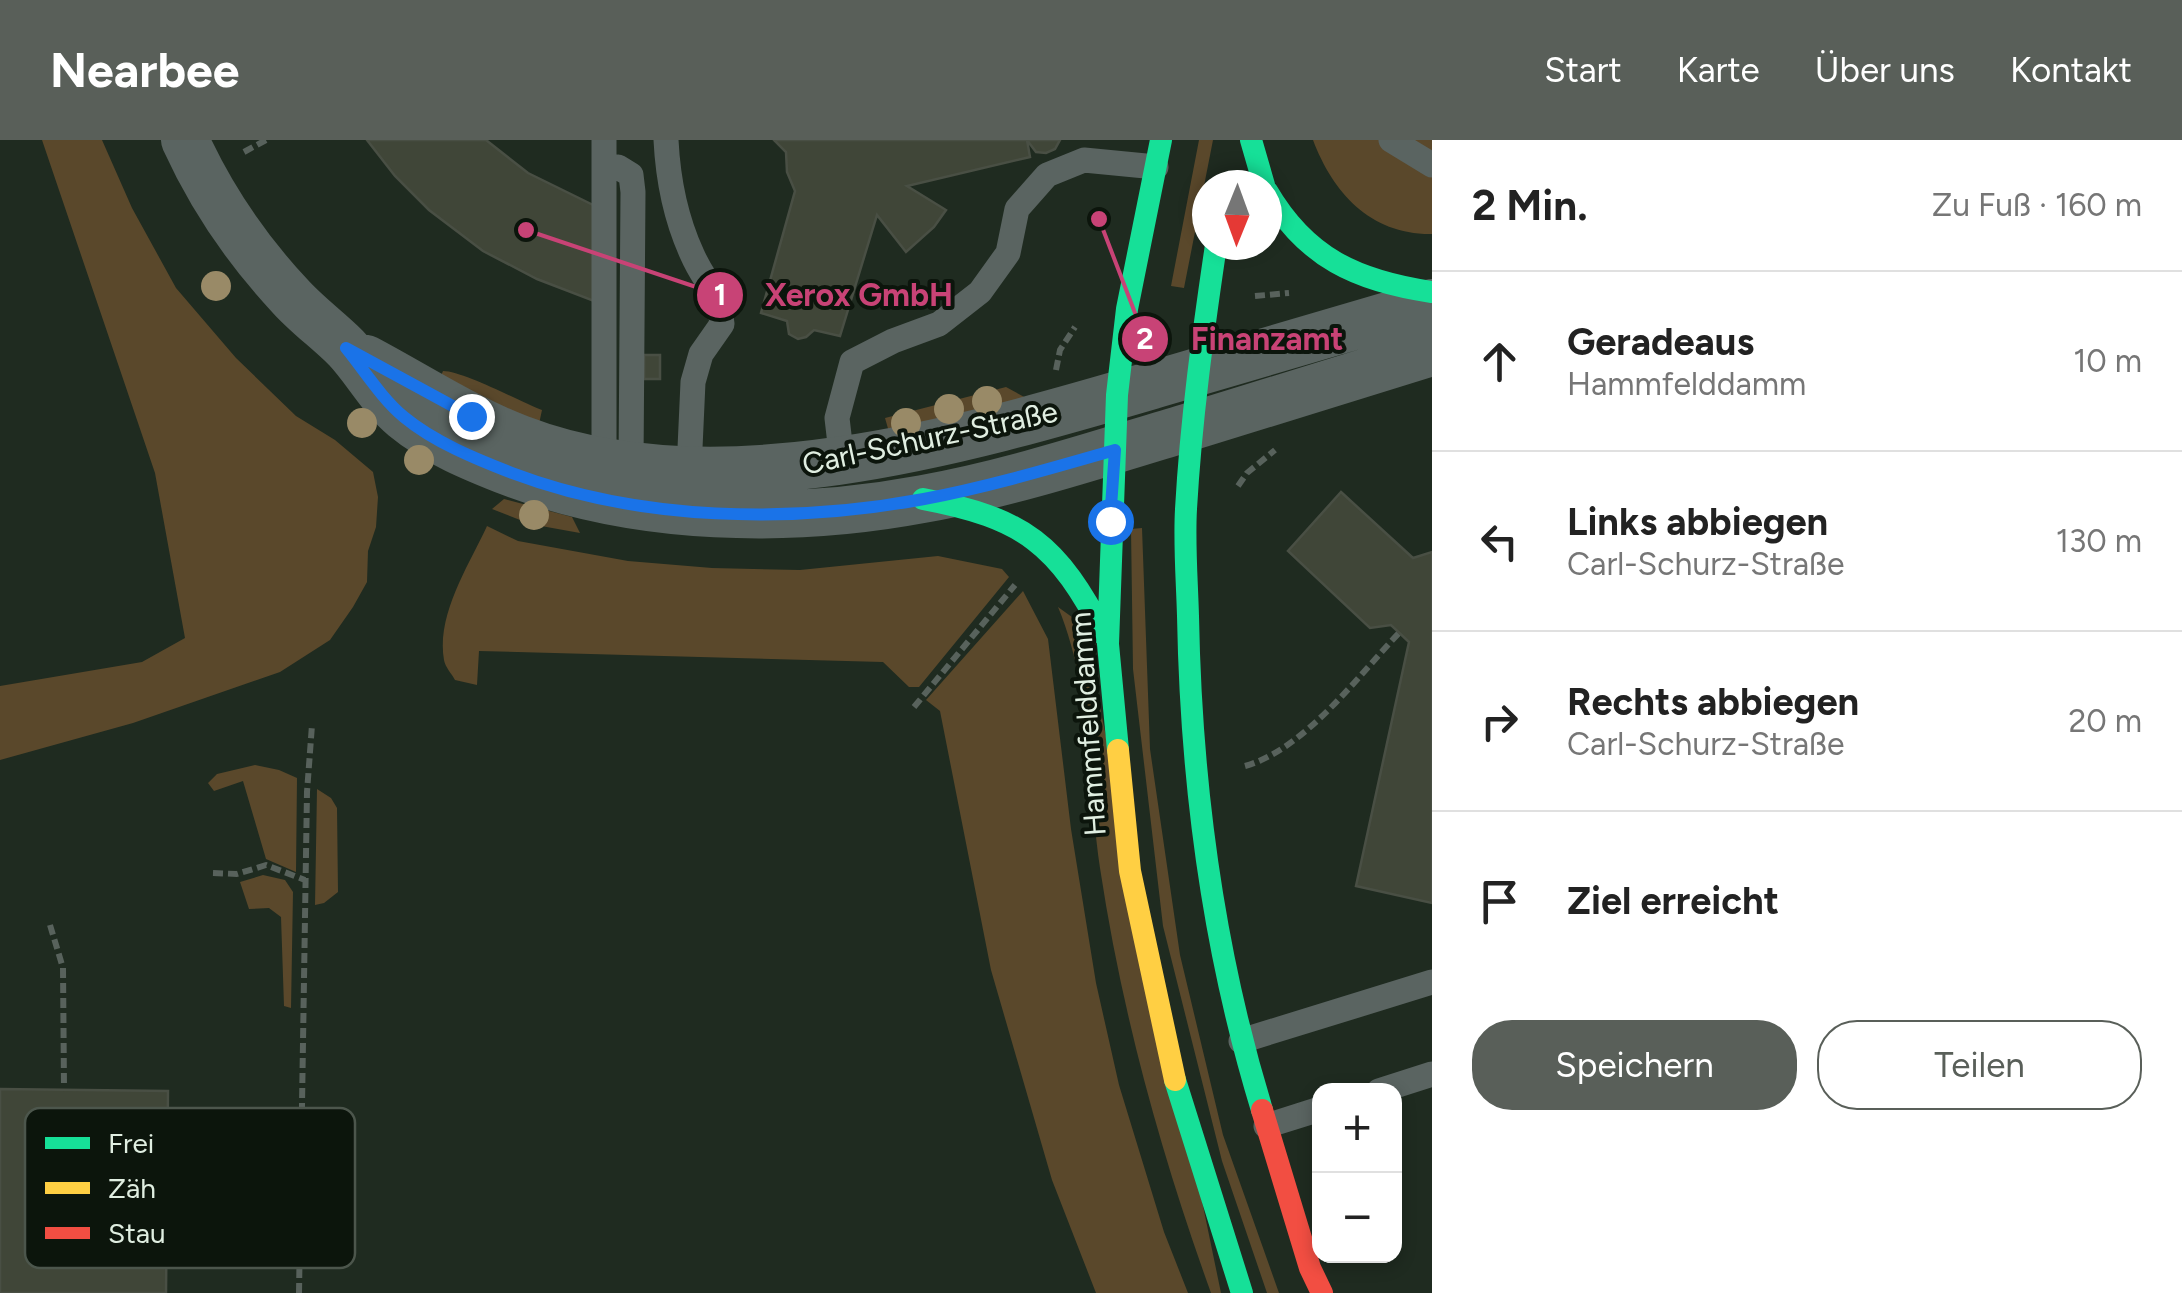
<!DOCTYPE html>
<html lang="de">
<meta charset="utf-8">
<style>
:root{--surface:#fff;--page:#f2f2f2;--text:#222;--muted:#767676;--line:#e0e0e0;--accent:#595f59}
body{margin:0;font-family:Figtree,sans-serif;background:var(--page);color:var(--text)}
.controls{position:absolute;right:30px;bottom:30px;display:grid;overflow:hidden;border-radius:20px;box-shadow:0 5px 15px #0003}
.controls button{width:90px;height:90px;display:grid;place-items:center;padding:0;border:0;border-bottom:2px solid var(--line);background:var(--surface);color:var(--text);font:50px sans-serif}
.compass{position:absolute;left:1192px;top:30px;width:90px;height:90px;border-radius:50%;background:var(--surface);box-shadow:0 5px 15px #0003;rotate:181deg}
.stop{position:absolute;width:30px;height:30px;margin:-22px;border:8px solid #1a73e8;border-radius:50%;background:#fff}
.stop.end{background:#1a73e8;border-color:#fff;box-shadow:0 2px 10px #0008}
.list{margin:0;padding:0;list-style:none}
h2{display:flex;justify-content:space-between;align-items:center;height:130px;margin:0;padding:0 40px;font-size:42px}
h2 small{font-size:32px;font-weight:400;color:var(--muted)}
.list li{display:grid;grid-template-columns:65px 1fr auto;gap:30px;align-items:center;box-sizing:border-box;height:180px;padding:0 40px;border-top:2px solid var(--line)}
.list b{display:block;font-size:38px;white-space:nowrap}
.list p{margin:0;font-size:32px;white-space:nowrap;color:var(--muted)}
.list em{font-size:32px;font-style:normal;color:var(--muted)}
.actions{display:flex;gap:20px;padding:30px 40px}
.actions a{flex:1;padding:22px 0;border:2px solid var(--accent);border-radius:40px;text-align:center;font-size:35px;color:var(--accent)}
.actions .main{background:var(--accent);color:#fff}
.icon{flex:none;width:55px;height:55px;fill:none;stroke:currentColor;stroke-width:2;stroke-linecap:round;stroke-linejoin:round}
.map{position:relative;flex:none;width:1432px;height:1153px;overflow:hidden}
header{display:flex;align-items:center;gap:60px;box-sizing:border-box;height:140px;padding:0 50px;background:var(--accent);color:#fff}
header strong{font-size:48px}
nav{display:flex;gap:55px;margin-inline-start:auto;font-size:35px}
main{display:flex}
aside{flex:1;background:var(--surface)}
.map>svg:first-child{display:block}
.green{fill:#5a482b}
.building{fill:#404638;stroke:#494f44;stroke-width:2.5}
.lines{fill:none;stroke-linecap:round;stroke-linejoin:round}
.path{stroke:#58625c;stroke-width:6;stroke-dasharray:10 5;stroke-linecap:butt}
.lane{stroke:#5a6461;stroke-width:25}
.street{stroke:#5a6461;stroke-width:48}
.fast{stroke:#16e098;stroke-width:22}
.slow{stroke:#ffcf43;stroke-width:22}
.jam{stroke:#f24e42;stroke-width:22}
.tree{fill:#998a67}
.route{stroke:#1a73e8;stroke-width:12}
.labels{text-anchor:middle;stroke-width:8;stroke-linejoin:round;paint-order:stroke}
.street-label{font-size:30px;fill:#e0eee1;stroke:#0c150c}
.key{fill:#0c150c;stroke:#4c564c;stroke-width:2.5}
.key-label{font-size:28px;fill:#e0eee1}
.leader{fill:none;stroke:#c84376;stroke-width:4}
.callout-dot{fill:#c84376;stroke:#0c150c;stroke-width:4}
.mark-label{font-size:30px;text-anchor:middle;font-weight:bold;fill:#fff}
.callout-label{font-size:32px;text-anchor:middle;font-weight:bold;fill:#c84376;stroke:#0c150c;stroke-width:8;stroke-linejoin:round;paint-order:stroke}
</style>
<header>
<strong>Nearbee</strong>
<nav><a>Start</a><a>Karte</a><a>Über uns</a><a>Kontakt</a></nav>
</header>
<main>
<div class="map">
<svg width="1432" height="1153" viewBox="0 0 1432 1153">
<rect width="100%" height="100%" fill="#1f2b20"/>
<path class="green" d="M42 0H102L132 68 176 148 236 218 296 276 335 300 373 332 378 357 376 387 368 411 367 442 353 467 330 500 280 532 133 583 0 620V546L142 522 185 498 155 333Z
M1199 0H1213L1184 148 1171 146Z
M1313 0H1432V94C1371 95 1333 53 1313 0Z
M443 231C463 231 519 261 542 270L539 284 438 243Z
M1006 247 1026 258 889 292 885 278Z
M504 359 572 377 580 393 530 384 492 369Z
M487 386 518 401 628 421 712 428 800 430 938 416 1002 429 1009 437 919 547H909L883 522 479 511 477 545 455 540C452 534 445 527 444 520 436 475 469 425 487 386Z
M1142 388 1150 609 1180 815 1223 995 1279 1153H1267L1222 1021 1163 786 1133 529 1131 389Z
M1023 451 1048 499 1071 689 1096 843 1119 945 1164 1092 1188 1153H1096L1052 1040 991 830 940 571 926 560Z
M1058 467 1083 485 1221 1153H1211C1161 1014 1122 874 1100 728 1087 641 1092 548 1058 467Z
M255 625 279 630 297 638 296 732 266 719 243 641 214 651 208 643 217 634Z
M317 649 331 658 337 668 338 752 324 763 315 765Z
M263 735 285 740 293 752 291 868 284 866 281 777 269 768 249 769 240 742Z"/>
<path class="building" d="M367 0H486L528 33 595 66 594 161 537 139 483 111 429 70 395 36Z
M774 0H1027L1030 17 907 46 946 70 934 87 906 112 877 75 840 196 814 190 806 197 798 199 789 194 787 181 761 173 795 51 787 32 786 12Z
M1027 0H1060L1055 9 1046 13 1036 12Z
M644 215H660V239H644Z
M1341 352 1413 418 1432 412V763L1356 746 1409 502 1391 485 1370 488 1288 411Z
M0 949 168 951 166 1153H0Z"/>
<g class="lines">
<path class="path" d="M244 12 266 0
M1255 156 1289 153
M1056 230 1060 210 1075 187
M1238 346 1247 333 1275 310
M914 567 1015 445
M1245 626C1305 609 1357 537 1399 493
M213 733 237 734 266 725 305 740
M50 785 63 828 64 948
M299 1153 307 652 312 585"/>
<path class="lane" d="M604 0V322
M666 0C668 40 675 77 692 114 705 144 718 148 722 184L701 214 693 242 689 330
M1391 0 1432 25
M618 27 631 35 633 52 631 324
M842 321 837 278 852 222 893 201 939 184 980 152 1008 113 1017 69 1047 35 1084 20 1156 27
M1241 901 1432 842
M1379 951 1432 934
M1266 986 1320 969"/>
<path class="street" d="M185 0C211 57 247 110 290 156 307 175 328 190 346 208 366 229 381 258 404 277 434 302 476 319 512 333 639 381 790 384 923 359 1012 343 1099 314 1186 288 1268 262 1350 237 1432 212
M366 219C417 246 467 279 520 299 715 374 965 300 1156 244 1248 217 1340 190 1432 163"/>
<path class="fast" d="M1251 0 1264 45
M1267 51C1306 118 1357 141 1432 152
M1216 105C1203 193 1191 280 1186 369 1184 404 1187 440 1188 476 1191 643 1213 810 1262 970
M923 359C1024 378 1058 404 1105 496
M1118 610 1108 504 1117 255 1127 169 1161 0
M1175 940 1242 1153"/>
<path class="slow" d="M1118 610 1130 731 1175 940"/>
<path class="jam" d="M1262 970 1310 1128 1322 1153"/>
</g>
<g class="tree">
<circle cx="216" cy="146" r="15"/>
<circle cx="987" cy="261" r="15"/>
<circle cx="949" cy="269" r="15"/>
<circle cx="362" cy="283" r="15"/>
<circle cx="906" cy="283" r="15"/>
<circle cx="419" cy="320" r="15"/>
<circle cx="534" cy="375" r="15"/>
</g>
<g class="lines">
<path class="route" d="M471 276 346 208C364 230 382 259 404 277 434 302 476 319 512 333 639 381 791 384 924 359 988 347 1052 328 1115 310L1110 381"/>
</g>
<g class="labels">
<g class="street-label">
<text transform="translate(930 298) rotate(-12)" y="10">Carl-Schurz-Straße</text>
<text transform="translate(1088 584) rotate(-94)" y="10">Hammfelddamm</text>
</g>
</g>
<rect x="25" y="968" width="330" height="160" rx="15" class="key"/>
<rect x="45" y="997" width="45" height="12" fill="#16e098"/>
<rect x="45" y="1042" width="45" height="12" fill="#ffcf43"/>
<rect x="45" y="1087" width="45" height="12" fill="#f24e42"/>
<g class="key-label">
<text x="108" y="1013">Frei</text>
<text x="108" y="1058">Zäh</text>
<text x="108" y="1103">Stau</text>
</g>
<path class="leader" d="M526 90L720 155M1099 79L1145 199"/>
<g class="callout-dot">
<circle cx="526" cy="90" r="10"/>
<circle cx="1099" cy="79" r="10"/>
<circle cx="720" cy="155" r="25"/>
<circle cx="1145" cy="199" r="25"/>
</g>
<g class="mark-label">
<text x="720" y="165">1</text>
<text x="1145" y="209">2</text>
</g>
<g class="callout-label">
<text x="859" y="166">Xerox GmbH</text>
<text x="1267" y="210">Finanzamt</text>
</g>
</svg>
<div class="controls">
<button>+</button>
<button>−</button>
</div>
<svg class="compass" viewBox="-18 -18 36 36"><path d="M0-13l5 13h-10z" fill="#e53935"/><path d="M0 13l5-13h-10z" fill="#767676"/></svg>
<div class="stop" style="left:1110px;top:381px"></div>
<div class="stop end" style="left:471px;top:276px"></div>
</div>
<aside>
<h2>2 Min.<small>Zu Fuß · 160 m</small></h2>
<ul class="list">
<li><svg class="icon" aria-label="ahead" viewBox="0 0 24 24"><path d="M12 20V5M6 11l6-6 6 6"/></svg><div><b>Geradeaus</b><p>Hammfelddamm</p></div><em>10 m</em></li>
<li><svg class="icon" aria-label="left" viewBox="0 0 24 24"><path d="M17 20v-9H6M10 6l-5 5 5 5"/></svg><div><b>Links abbiegen</b><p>Carl-Schurz-Straße</p></div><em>130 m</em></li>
<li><svg class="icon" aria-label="right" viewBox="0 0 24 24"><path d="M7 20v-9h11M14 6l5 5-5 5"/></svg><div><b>Rechts abbiegen</b><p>Carl-Schurz-Straße</p></div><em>20 m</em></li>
<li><svg class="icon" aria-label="arrive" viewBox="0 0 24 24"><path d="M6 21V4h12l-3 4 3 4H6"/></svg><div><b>Ziel erreicht</b></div></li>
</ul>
<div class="actions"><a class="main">Speichern</a><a>Teilen</a></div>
</aside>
</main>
